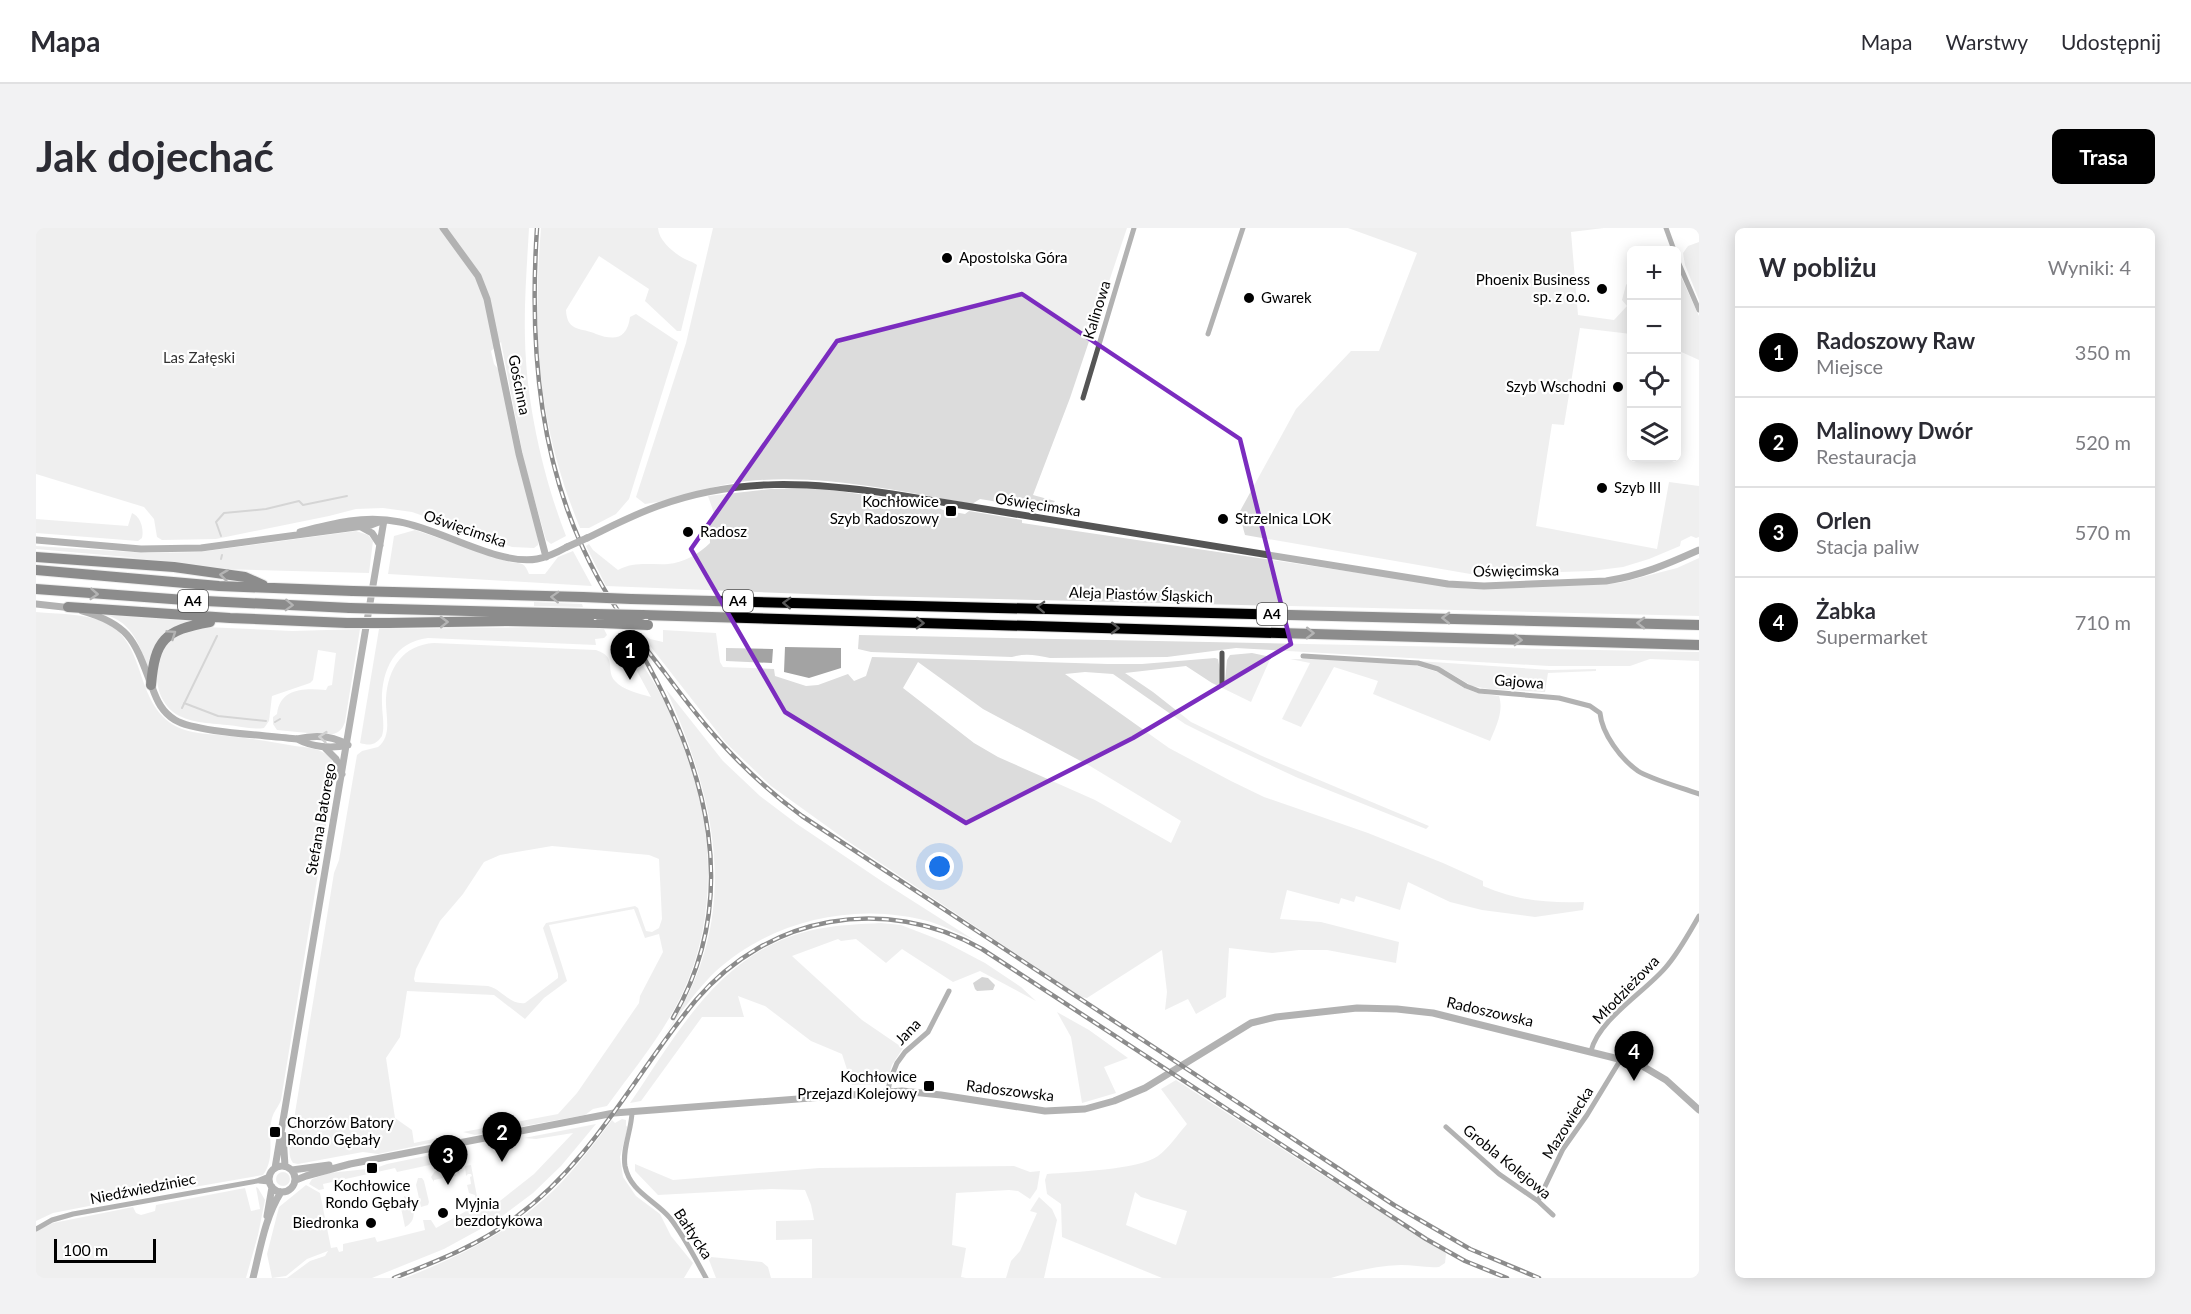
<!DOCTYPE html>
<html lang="pl">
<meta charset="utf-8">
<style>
:root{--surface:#fff;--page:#f2f2f3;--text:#2b2b33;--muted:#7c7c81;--line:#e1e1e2;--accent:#000}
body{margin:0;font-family:Lato,sans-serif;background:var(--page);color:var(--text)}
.controls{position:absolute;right:18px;top:18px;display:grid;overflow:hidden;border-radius:9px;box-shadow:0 3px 15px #0003}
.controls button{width:54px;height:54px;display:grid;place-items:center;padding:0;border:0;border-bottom:2px solid var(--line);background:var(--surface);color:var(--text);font:30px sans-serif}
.scale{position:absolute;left:18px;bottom:15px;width:102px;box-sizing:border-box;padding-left:6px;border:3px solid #000;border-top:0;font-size:16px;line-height:21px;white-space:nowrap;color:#000;-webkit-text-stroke:4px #fff;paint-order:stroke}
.you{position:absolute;left:904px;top:639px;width:21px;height:21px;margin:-15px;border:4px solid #fff;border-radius:50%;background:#1a73e8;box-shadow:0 0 0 9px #1a73e833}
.badge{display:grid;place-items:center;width:39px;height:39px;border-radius:50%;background:var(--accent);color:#fff;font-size:20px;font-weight:700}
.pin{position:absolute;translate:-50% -50px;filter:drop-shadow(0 2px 3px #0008)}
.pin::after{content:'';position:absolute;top:32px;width:21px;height:18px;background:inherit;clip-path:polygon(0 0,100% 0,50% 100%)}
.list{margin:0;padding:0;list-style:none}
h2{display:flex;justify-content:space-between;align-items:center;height:78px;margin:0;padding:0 24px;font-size:26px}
h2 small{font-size:20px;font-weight:400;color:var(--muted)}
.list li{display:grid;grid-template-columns:39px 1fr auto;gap:18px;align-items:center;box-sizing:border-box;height:90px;padding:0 24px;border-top:2px solid var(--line)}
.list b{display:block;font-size:22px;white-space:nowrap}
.list p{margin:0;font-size:20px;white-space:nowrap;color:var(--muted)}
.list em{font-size:20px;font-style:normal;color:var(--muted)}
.icon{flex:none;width:33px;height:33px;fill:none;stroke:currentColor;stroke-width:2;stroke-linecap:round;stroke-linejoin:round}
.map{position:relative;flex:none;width:1663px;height:1050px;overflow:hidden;border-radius:9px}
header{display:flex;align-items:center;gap:36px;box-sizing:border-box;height:84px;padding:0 30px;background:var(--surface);border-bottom:2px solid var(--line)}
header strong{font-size:28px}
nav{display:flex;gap:33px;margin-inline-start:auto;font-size:21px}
.intro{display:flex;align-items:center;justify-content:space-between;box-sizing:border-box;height:144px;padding:0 36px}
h1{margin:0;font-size:42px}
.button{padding:15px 27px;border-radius:9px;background:var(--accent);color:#fff;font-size:21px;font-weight:700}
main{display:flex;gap:36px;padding:0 36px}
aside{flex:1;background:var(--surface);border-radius:9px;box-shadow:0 3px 15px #0003}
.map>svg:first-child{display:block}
.green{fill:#dcdcdc;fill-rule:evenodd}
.water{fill:#a3a3a3}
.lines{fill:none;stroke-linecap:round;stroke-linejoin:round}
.stream{stroke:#a3a3a3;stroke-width:2}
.motorway-casing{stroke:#dbdbdb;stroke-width:12}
.minor{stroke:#555;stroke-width:5}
.tertiary{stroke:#555;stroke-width:7}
.motorway{stroke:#000;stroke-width:10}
.rail-casing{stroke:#000;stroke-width:4.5}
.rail{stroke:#fff;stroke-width:2;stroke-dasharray:7;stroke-linecap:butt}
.motorway-bridge-casing{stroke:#dbdbdb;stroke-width:12;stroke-linecap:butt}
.tertiary-bridge{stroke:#555;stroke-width:7}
.motorway-bridge{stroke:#000;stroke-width:10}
.oneway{stroke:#595959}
.oneway2{stroke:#999}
.marked{fill:none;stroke:#7b2cbf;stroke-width:4.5;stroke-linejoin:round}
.poi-dot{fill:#000;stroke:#fff;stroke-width:2}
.labels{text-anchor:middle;stroke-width:4.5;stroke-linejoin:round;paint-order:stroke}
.shield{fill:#fff;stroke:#4c4c4c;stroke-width:1.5}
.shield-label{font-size:14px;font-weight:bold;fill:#000}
.poi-label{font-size:15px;fill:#000;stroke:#fff;text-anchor:start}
.street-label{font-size:15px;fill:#000;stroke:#fff}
.park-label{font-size:15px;fill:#333;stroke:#fff}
</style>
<header>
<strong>Mapa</strong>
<nav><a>Mapa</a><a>Warstwy</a><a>Udostępnij</a></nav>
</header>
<div class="intro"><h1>Jak dojechać</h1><a class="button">Trasa</a></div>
<main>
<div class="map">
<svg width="1663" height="1050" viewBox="0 0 1663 1050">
<rect width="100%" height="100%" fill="#fff"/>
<path class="green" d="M0 0H493C491 37 488 74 489 110 490 174 507 249 530 308L515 316 510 312 489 238 465 114 455 123 458 136 463 142 502 311V317L498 320 476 319 376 284 347 280 320 281 293 288 180 311 126 312 121 309 118 291 108 279 0 246Z
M505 0H622C623 13 637 24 647 30 652 33 656 33 661 37L645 103H641L609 73 613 61 563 28 530 82C531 105 546 99 560 106 579 113 591 111 594 89L600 86 642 114 593 271 580 286 553 300H544C502 197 496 110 505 0Z
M677 0H1091L1034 170 997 267 1019 273 1011 282 944 271 936 276C862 263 787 246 712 253 676 256 644 272 609 276L600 269 650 115Z
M1312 0H1568L1535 4 1542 87 1578 92 1591 78 1586 72 1590 57 1595 50V106L1544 100 1528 197 1516 196 1500 298 1621 321 1633 254 1663 258V309L1660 310 1655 308 1645 313 1644 318 1613 331 1587 339 1555 343 1440 347 1209 307 1203 285 1260 181 1315 123H1343L1381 25Z
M1663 14V72L1649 37 1647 25 1652 18Z
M1640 38 1663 88V132L1641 122Z
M783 260 896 277 907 282 929 286 933 283 986 292V295L1432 361 1583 355 1641 340 1663 330V388L797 367 570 358 550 318 553 316 557 322 582 342C598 333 615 337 632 336 647 335 663 326 674 315L673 291 679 288 672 268 735 261Z
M96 285C105 289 108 301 106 310L102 313 0 305V291L92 298Z
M379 302 473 334C485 336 488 333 493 346H509L522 329 537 323 556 358 352 346 358 308Z
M320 303 332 307 337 313 333 345 185 341 91 329 0 321V318L112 325 163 324Z
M498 374 546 376 547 379 498 378Z
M0 384C22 386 47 385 68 394 114 415 96 481 146 501 160 506 177 506 191 508 214 510 237 514 259 518 269 519 281 520 290 526 296 530 297 535 299 542L245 872C243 878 238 883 236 890 231 909 240 929 227 947L141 962 139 957 87 967 89 971 17 985 0 993Z
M70 387 152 393C128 399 115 418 112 442 105 419 96 394 70 387Z
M169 399 256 403 324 401 309 494C306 503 301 506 292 507L241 502 237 496V489L241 486C244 460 268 460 290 462L292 458 296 457 300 425 282 422 277 452 274 455 236 468 233 493 228 500C217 502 203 498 191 497 173 495 152 495 137 484 113 464 117 424 142 407 149 402 160 401 169 399Z
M518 399 568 401 571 407 568 410 559 411 560 417 392 410C358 414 345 443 346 475 346 486 349 498 346 508 340 517 334 518 324 515L343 401Z
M627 402 680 405 684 434 687 439 738 441 739 448 770 458 782 457 812 446 818 453 830 448 836 429 1072 436H1106L1179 430 1182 431 1186 454 1189 453 1191 432 1194 427 1216 425 1235 429 1215 474 1176 455 1150 438 1089 445 1117 464 1155 494 1226 528 1393 598 1390 601 1262 550 1185 514 1149 496 1077 446 1049 444 1029 446 1133 520 1195 553 1228 569 1332 605 1407 635 1447 653V658C1483 673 1510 675 1548 674L1547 682 1499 689 1446 682 1414 674 1372 654 1364 682 1320 668 1318 674 1305 670 1303 676 1251 662 1244 691 1285 694 1363 714 1360 735 1291 722H1263L1236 725 1193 720 1190 769 1160 786 1152 771 1129 782 1131 764 1126 722 1051 770 1045 769 810 612 735 558 690 515 604 405 614 411 627 414ZM882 434 947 481 1054 538 1145 593 1136 613 1135 615 1128 611 1059 572 962 529 938 515 867 460Z
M584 404C598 425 614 446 626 469 674 556 690 671 647 764 628 805 598 841 571 878L557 881 549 887 439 907 427 904 522 886 541 865 603 775 604 768 627 724 623 706 609 710 598 681 513 697 531 753 508 770 489 791 458 767 371 763 364 809 350 830 359 890 376 902 378 915 412 908 409 912 342 926 327 924 262 936 257 935C248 923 259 900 259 885L298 645 303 632 321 527 326 523 342 519C357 507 349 487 350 470 352 440 367 417 398 415L560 422C582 429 569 442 579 453 587 462 604 466 615 469L582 408ZM516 618 613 627 623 631 626 691 623 700 616 704 610 703 602 680 599 678 510 695 507 700 522 746V750L489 775C473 777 466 761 452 758L379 754 378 751 380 741 404 693 427 666 448 634 464 627Z
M823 407 1663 424V433L1614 431 1594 438H1513L1200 420 1131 429 1014 430C1000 427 989 425 976 429L835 424 822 421Z
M1254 431H1294L1372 435 1405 445 1426 459 1441 465 1463 468C1468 483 1460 499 1454 513L1337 466 1342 453 1298 439 1265 499 1246 491 1274 435Z
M1382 433 1514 442 1560 441V443L1512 445 1509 464 1453 461 1436 458 1409 442Z
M630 461 687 533 724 568 761 596 847 654 938 712C924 706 910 699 895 694 822 673 737 691 680 743 660 762 644 786 628 808 707 693 683 579 630 461Z
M845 695 865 697 909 714 949 735 985 759 1000 773 944 743 917 754 866 721 850 735 820 711 805 713 802 711 756 728 826 792 867 820 856 837 850 856 816 857 806 826 775 813 729 778 702 768 708 789H666L605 873 594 875C644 802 685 721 781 701 802 697 824 696 845 695Z
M1021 784 1053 802 1092 830 1068 839 1080 865 1046 875 1035 809Z
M1140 852 1277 941 1408 1023 1410 1026 1409 1035 1403 1039C1390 1040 1377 1037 1365 1037 1341 1038 1317 1043 1295 1050H1126L1026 1009 1025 976 1011 966 1009 952 1011 946C1037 944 1102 942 1122 928 1133 920 1142 906 1151 896L1125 861ZM1099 964 1105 969 1151 983 1140 1017 1090 997Z
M586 891 590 892V898L592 899 584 929 587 949 600 968 624 986 635 1008 657 1035 648 1050H369C424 1028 477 1003 520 960 540 940 558 916 576 892L579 895Z
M560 896 525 938 497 965 461 992 408 1021 336 1050H251L274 1033 289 1028 292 1023 271 1031 250 1048 236 1050 231 1026 243 979 270 957 284 965 295 1020 301 1019 303 1024 307 1023V1016L339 1009 341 1014 389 1002 387 992H395L400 1000 441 977 439 967 433 965 431 957 435 956 434 949 436 948 435 946H432L430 948 429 938 435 937 443 979 455 980 498 946 537 905 500 911 488 910Z
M414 923 421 928 417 932 361 944 359 940 287 956 288 961 283 962 273 956 276 951 293 945 340 940 351 936Z
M599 936 637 952 783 940 978 938 994 944 1004 943 1001 961 994 971 982 963 973 962 920 965 916 1017 930 1020 925 1049 930 1050H776V1011L740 1012V993L778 992 775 977 769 962 735 961 622 967 599 943Z
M421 939 424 948 422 944 419 945 420 948 415 949 414 945 407 946V950L398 952V954L395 949 399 943 408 942 410 944V941Z
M240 951a7 7 0 1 1 14 0a7 7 0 1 1-14 0Z
M382 950H386L388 953 393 974 392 977 385 979 380 957Z
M220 959 222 960 229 972 222 1007 210 1050H0V1003L17 995 97 979 100 985 105 987 119 983 120 977 209 960 215 983 224 981Z
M368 968 375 971C378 982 381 993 369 999L364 975 369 973Z
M1003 969 1016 981 1021 992 1008 1050H970L975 1033 984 1023 1001 985 994 983Z
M675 1029 726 1034 732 1039 735 1050H680L673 1032Z"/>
<path class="water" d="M749 419 805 420V440L773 450 748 444Z
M690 420 737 421 736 435 690 433Z
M946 749 952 750 959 757 957 762 941 763 939 761 937 755Z"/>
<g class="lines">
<path class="stream" d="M185 308 180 294 188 285 230 281 263 273 267 277 311 268
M185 331 186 327
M148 475 182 488 230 493
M146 480 181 408
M239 494 244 491"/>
<defs>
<path id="motorway" d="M0 329 138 339 209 349 227 357
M0 342 183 358 317 363
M0 361 149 372 314 380
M357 364 547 369
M595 371 1663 397
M32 379 194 390 311 395
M354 381 558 386
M606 387 1663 417
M352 395 470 393 564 395
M115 457C119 412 128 402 174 394"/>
</defs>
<use href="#motorway" class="motorway-casing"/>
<path class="minor" d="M1630 0 1638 22
M1640 29 1663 82
M1172 106 1207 0
M1047 170 1098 0
M1267 428 1382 435 1402 441 1430 458 1443 463 1523 470 1554 478 1564 485C1566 506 1585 531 1602 543 1614 551 1647 560 1663 566
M1186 457V425
M1555 823C1563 791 1609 764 1630 739 1643 724 1653 705 1663 688
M852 863 854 852 861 835 869 824 892 804 913 763
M596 883C596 902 586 920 589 938 594 964 619 972 634 990 648 1008 659 1030 670 1050
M1410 899 1463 946 1502 973 1517 987
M223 953 233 954
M1502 973 1527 921 1551 887 1585 831
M0 1001 16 992 37 986 221 953 233 948"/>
<path class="tertiary" d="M407 0 442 48 451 71 483 226 510 329
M325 299 336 305 344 317
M264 304C298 295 329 287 364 294 404 301 463 338 501 331 512 329 522 324 531 319
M551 310C574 299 597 287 622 278 701 249 775 254 856 266L1412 356 1448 358 1570 353C1604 348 1632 336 1663 322
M0 312 105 321 165 320 335 297 348 292
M0 376 36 380
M46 383C96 397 99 415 116 459 121 473 126 484 139 492 161 505 233 507 261 511 278 507 296 507 312 517
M261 511C276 519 295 521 312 517
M288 519 300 531 306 546
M247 907 249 938
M233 951a13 13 0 1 1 26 0a13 13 0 1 1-26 0Z
M239 940 348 292
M256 942 293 937
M260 952 270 948 314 936 578 885 866 863 905 867 1009 883 1049 881 1078 873 1109 860 1215 795 1240 789 1321 780 1361 781 1397 785 1603 836 1630 852 1663 882
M231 988 236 959
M217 1050C224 1022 229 989 245 964"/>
<use href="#motorway" class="motorway"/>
<defs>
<path id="rail" d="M501 0C493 121 503 244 563 352 581 385 606 415 629 445 671 502 708 545 766 588L1358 977 1434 1021 1503 1050
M606 426C671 540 707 669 637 790
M358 1050C401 1033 443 1017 480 989 557 933 600 844 660 772 733 687 848 666 946 721L1390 1011 1429 1033 1471 1050"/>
</defs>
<use href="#rail" class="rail-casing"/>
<use href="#rail" class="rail"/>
<defs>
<path id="motorway-bridge" d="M317 363 357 364
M547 369 595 371
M314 380 354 381
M558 386 606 387
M311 395H352
M564 395 612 397"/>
</defs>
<use href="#motorway-bridge" class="motorway-bridge-casing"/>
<path class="tertiary-bridge" d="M531 319 551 310"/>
<use href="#motorway-bridge" class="motorway-bridge"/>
</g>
<defs><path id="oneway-chevron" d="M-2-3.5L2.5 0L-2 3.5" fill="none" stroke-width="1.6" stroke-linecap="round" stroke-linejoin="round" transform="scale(1.5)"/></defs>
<g class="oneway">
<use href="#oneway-chevron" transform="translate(188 347) rotate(-173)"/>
<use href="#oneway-chevron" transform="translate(58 366) rotate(4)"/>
<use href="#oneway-chevron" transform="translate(519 369) rotate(-178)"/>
<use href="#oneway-chevron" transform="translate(751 375) rotate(-178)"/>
<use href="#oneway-chevron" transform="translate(253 377) rotate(2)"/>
<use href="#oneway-chevron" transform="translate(1005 379) rotate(-178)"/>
<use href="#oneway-chevron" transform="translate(1410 390) rotate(-179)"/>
<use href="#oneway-chevron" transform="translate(408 394) rotate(-1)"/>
<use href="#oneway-chevron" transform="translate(884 395) rotate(1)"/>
<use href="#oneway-chevron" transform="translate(1605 395) rotate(-179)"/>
<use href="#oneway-chevron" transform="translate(1079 400) rotate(1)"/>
<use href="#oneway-chevron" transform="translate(1274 405) rotate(1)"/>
<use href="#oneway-chevron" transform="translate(136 406) rotate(-34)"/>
<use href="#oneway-chevron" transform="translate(1482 412) rotate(2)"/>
</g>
<use class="oneway2" href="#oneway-chevron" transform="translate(287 509) rotate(-175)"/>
<path d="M0 0H1663V1050H0ZM986 66 1204 211 1255 416 1097 510 930 595 749 484 655 321 801 113Z" fill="#fff" fill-opacity=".55" fill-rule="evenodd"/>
<path class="marked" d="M986 66 1204 211 1255 416 1097 510 930 595 749 484 655 321 801 113Z"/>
<g class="poi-dot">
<circle cx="911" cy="30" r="6"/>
<circle cx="1566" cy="61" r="6"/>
<circle cx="1213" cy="70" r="6"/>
<circle cx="1582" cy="159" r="6"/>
<circle cx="1566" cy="260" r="6"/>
<rect x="909" y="277" width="12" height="12" rx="3"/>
<circle cx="1187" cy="291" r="6"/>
<circle cx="652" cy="304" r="6"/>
<rect x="887" y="852" width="12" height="12" rx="3"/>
<rect x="233" y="898" width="12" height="12" rx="3"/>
<rect x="330" y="934" width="12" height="12" rx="3"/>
<circle cx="407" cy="985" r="6"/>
<circle cx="335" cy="995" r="6"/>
</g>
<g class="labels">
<g class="shield">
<rect x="142" y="362" width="30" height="22" rx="4.5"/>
<rect x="687" y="362" width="30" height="22" rx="4.5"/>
<rect x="1221" y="375" width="30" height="22" rx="4.5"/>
</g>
<g class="shield-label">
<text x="157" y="378">A4</text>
<text x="702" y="378">A4</text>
<text x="1236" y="391">A4</text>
</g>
<g class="poi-label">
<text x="923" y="35">Apostolska Góra</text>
<text x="1554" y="57" text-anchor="end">Phoenix Business<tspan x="1554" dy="17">sp. z o.o.</tspan></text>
<text x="1225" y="75">Gwarek</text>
<text x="1570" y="164" text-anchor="end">Szyb Wschodni</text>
<text x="1578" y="265">Szyb III</text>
<text x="903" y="279" text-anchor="end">Kochłowice<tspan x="903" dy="17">Szyb Radoszowy</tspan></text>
<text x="1199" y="296">Strzelnica LOK</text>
<text x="664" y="309">Radosz</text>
<text x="881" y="854" text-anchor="end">Kochłowice<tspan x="881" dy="17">Przejazd Kolejowy</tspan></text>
<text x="251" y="900">Chorzów Batory<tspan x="251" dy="17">Rondo Gębały</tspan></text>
<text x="336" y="963" text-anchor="middle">Kochłowice<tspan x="336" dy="17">Rondo Gębały</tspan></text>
<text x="419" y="981">Myjnia<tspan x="419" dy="17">bezdotykowa</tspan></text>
<text x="323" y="1000" text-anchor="end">Biedronka</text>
</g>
<g class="street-label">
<text transform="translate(1061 82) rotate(-73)" y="5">Kalinowa</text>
<text transform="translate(483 157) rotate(79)" y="5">Gościnna</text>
<text transform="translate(1002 277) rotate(9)" y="5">Oświęcimska</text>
<text transform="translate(429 301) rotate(19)" y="5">Oświęcimska</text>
<text transform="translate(1480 343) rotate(-1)" y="5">Oświęcimska</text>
<text transform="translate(1105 367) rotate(2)" y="5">Aleja Piastów Śląskich</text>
<text transform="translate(1483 454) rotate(4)" y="5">Gajowa</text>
<text transform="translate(285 591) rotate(-80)" y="5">Stefana Batorego</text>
<text transform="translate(1590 762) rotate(-46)" y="5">Młodzieżowa</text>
<text transform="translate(1454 784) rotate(13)" y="5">Radoszowska</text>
<text transform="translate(872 804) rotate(-46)" y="5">Jana</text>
<text transform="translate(974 863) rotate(7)" y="5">Radoszowska</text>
<text transform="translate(1532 895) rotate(-58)" y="5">Mazowiecka</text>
<text transform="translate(1471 934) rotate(39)" y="5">Grobla Kolejowa</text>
<text transform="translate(107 961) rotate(-11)" y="5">Niedźwiedziniec</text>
<text transform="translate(657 1006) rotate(57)" y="5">Bałtycka</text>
</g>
<g class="park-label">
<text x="163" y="135">Las Załęski</text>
</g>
</g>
</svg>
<div class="controls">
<button>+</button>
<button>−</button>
<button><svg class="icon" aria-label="locate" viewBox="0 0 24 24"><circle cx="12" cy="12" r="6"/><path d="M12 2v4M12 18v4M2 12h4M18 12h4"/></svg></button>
<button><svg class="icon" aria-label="layers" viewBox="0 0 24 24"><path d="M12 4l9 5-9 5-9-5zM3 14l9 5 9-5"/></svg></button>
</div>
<div class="scale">100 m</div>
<div class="you"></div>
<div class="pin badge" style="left:594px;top:452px">1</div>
<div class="pin badge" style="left:466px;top:934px">2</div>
<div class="pin badge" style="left:412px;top:957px">3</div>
<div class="pin badge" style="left:1598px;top:853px">4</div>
</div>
<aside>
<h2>W pobliżu<small>Wyniki: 4</small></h2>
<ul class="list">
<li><span class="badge">1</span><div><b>Radoszowy Raw</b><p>Miejsce</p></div><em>350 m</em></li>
<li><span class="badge">2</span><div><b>Malinowy Dwór</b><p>Restauracja</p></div><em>520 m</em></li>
<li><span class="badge">3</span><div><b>Orlen</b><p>Stacja paliw</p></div><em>570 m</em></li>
<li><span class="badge">4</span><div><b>Żabka</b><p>Supermarket</p></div><em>710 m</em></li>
</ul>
</aside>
</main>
